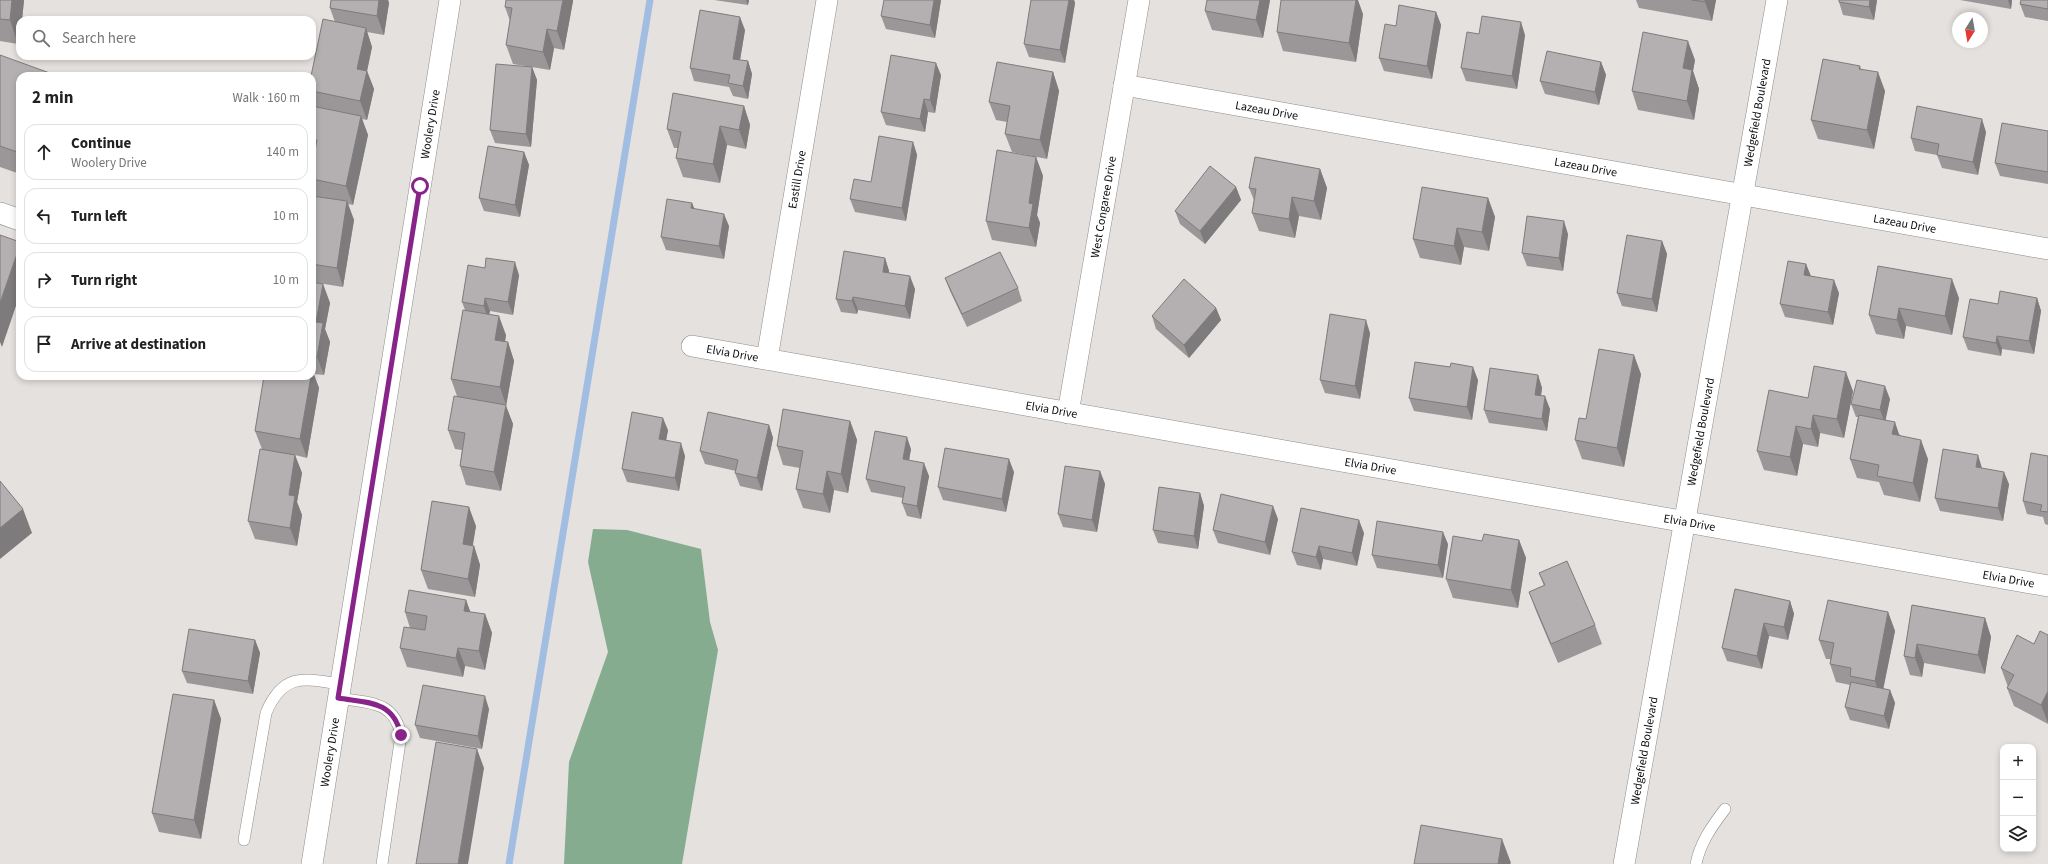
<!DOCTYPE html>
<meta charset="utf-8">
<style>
:root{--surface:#fff;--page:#f6f6f6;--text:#222;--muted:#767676;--line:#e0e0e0}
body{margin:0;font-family:"Source Sans 3",sans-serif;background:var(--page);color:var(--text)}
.controls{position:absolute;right:12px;bottom:12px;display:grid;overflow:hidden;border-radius:8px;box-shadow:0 2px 6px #0003}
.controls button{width:36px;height:36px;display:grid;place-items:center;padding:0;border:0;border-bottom:1px solid var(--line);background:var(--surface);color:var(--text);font:20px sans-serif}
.compass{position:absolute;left:1952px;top:12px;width:36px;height:36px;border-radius:50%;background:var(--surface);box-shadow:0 2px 6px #0003;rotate:191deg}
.stop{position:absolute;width:12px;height:12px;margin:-9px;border:3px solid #88238a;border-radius:50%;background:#fff}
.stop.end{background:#88238a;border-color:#fff;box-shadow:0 1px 4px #0008}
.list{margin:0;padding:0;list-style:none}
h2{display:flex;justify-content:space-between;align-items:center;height:52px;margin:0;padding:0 16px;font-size:17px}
h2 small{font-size:13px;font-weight:400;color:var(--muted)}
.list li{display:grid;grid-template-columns:26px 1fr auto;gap:12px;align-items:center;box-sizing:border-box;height:56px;margin:0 8px 8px;padding:0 8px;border:1px solid var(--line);border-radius:12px}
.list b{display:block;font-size:15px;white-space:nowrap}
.list p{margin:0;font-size:13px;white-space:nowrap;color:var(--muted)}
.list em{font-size:13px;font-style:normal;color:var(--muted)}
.icon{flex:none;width:22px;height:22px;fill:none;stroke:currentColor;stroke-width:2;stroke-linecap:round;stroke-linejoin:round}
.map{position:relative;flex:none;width:2048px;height:864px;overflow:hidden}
.search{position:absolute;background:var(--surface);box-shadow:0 2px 6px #0003;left:16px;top:16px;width:300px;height:44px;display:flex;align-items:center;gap:10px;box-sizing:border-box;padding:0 14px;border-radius:12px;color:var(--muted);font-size:15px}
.panel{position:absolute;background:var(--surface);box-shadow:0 2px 6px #0003;left:16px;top:72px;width:300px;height:308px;border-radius:12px}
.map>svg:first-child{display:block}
.forest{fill:#85ac8e}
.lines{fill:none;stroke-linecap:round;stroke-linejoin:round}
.stream{stroke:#a1bee2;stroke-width:7}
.lane-casing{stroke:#8e8b89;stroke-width:12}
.street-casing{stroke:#8e8b89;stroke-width:22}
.lane{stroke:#fff;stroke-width:11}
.street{stroke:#fff;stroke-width:21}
.wall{fill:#9b9798}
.shaded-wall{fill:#7e7b7c}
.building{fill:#b4b0b1;stroke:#7e7b7c}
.route{stroke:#88238a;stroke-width:5}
.labels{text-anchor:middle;stroke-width:3;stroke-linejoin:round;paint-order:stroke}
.street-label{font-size:12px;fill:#0d0c0c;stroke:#f2eeec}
</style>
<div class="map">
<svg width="2048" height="864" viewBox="0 0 2048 864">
<rect width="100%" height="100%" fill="#e5e1df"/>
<path class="forest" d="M593 529 627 530 701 549 710 622 718 650 682 864H564L569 762 608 652 588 562Z"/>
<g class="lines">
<path class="stream" d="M509 864 650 0"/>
<defs>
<path id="lane" d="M338 698C368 703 394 700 401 735L382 864
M244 840 266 713C283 673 303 678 340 684
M1696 864C1700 843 1712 826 1725 809"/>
<g id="street">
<path id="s1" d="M1124 85 2048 249"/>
<path d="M0 213 20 220"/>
<path id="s2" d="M692 346 2048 586"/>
<path id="s3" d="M767 359 827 0"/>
<path id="s4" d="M1068 413 1139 0"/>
<path id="s5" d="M312 864 450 0"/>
<path id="s6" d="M1624 864 1777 0"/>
</g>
</defs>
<use href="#lane" class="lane-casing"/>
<use href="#street" class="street-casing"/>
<use href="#lane" class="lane"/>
<use href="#street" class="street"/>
</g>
<path class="wall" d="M0 0H24L22 20H20L18 44 0 41Z
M331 0H388L389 3 384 35 367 32 372 47 367 71 374 89 367 120 362 119 368 135 353 205 348 204 354 220 343 287 312 282V196H316L312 185V166L314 157H312V106H314L312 100V76L335 22 330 8Z
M714 0H749L748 5Z
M941 0 935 38 886 29 881 16Z
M1031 0H1074L1075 3 1065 63 1029 57 1024 44Z
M1270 0 1263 38 1212 30 1205 11Z
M1636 0H1716L1712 21 1639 8Z
M1839 0H1877L1874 20 1843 15 1839 2Z
M1960 0H2012L2011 9Z
M2048 0V21L2025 17 2020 4Z
M573 1 564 50 554 48 550 70 513 64 506 45 510 21 505 7Z
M1436 12 1441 25 1432 79 1384 71 1379 58 1396 26Z
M1363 14 1356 62 1283 51 1277 32Z
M745 30 740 60 748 61 752 74 748 99 733 96 729 87 694 81 690 68Z
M1479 34 1525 35 1517 89 1466 81 1461 68Z
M0 55 20 76V174L0 167Z
M1695 60 1693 71 1699 89 1694 120 1638 110 1632 91Z
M1601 62 1606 75 1599 105 1545 94 1540 81Z
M1860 66 1861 69 1885 91 1874 149 1818 139 1811 120Z
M532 67 537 80 531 147 495 143 490 130Z
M1053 72 1059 91 1047 159 1012 152 1005 134 1007 122 996 120 989 102Z
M941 75 935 113 928 112 925 132 886 125 881 112Z
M744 106 750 125 746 149 727 145 720 183 683 177 676 158 678 148H674L667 129Z
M2048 131V184L2000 176 1995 163Z
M1986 132 1978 175 1942 168 1937 155 1915 151 1911 138Z
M913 142 917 155 906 221 855 212 850 199 871 182Z
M524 152 529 165 520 217 484 211 479 198Z
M1036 157 1043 176 1037 215 1040 223 1036 247 992 240 986 221Z
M1320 169 1327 188 1321 220 1299 216 1295 238 1259 231 1252 213 1254 200 1249 188Z
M1236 187 1241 200 1205 244 1180 224 1175 211Z
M1488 198 1495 217 1489 251 1464 247 1461 265 1420 258 1413 239Z
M692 203 694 209 729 226 724 259 666 250 661 237Z
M1568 234 1563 271 1527 266 1522 253Z
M1662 241 1667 254 1657 312 1622 306 1617 293Z
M885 258 889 271V273L915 289 910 319 858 310 857 314 841 312 836 299Z
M1806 264 1811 276 1839 293 1833 325 1785 317 1780 304Z
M1878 266 1959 298 1952 335 1906 326 1904 339 1876 334 1869 315Z
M485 268 519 275 513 315 490 311 489 315 506 335 505 342H508L514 361 506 406 513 424 501 491 466 485 460 466 462 450 455 449 448 430 457 396 451 379 465 310 462 302Z
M945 278 1018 288 1022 301 967 327 950 291Z
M312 282 323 284 330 303 325 329 330 342 324 375 314 374 319 388 307 458 295 455 302 473 297 502 302 515 297 546 255 539 248 521 262 449 255 431 312 376Z
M2037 298 2041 311 2034 354 2002 349 2001 356 1968 350 1963 337 1998 304Z
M1216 308 1221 320 1189 358 1156 329 1152 316Z
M1370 333 1360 399 1325 393 1320 380Z
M1450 367 1478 380 1472 420 1414 411 1409 398Z
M1641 374 1624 467 1582 459 1575 440 1586 419Z
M1538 375 1542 388 1541 396 1550 409 1547 431 1489 423 1484 410Z
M1853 391 1844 438 1820 433 1818 447 1803 444 1797 476 1764 470 1757 451 1808 398Z
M1890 399 1885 420 1900 435 1928 459 1920 502 1884 495 1879 482 1857 478 1850 459 1858 417H1856L1851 404Z
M850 421 857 440 848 493 834 490 830 513 803 508 796 489 800 468 783 465 777 446Z
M769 425 773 438 762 491 740 486 735 473 736 471 705 464 700 451Z
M668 430 666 440 685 456 679 491 627 482 622 469Z
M911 449 909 460 929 476 921 519 907 516 902 503 903 498 871 492 866 479Z
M2048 456V525L2045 524 2043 517 2027 514 2023 501Z
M1982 468 2009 484 2003 521 1940 511 1935 498Z
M1100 471 1105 484 1097 532 1063 527 1058 514Z
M1014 472 1006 512 943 500 938 487Z
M1200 493 1204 506 1198 549 1158 543 1153 530Z
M1278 519 1270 555 1218 543 1213 530Z
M476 526 472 546H474L480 565 475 597 428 589 421 570Z
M1364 533 1357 566 1323 559 1321 570 1297 565 1292 552Z
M1519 540 1526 558 1518 608 1453 598 1446 579 1482 541Z
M1448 544 1443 578 1377 568 1372 555Z
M1539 573 1595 625 1602 644 1558 663 1536 611 1529 592 1544 586Z
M466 600 470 612 485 614 492 633 485 670 465 666 463 677 407 667 400 648 410 628 405 612Z
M1790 601 1794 614 1788 640 1769 636 1762 669 1727 661 1722 648Z
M1912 605 1985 618 1991 637 1985 674 1924 663 1922 677 1910 675 1904 656Z
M1888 612 1895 631 1883 689 1890 690 1895 703 1889 729 1850 720 1845 707 1850 685 1836 682 1830 664V659H1826L1819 640Z
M2017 635 2048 724 2014 706 2007 688 2008 687 2001 668Z
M255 640 260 653 253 694 187 683 182 671Z
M214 700 221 719 201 839 159 832 152 813Z
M489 709 482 749 420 738 415 725Z"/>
<path class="shaded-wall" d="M12 0H24L22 20H20V32L18 44 10 20Z
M379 0H388L389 3 384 35 377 16Z
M563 0H573V1L564 50 557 31Z
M746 0H749L748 5Z
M934 0H941L935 38 930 25Z
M1069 0H1074L1075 3 1065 63 1060 50Z
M1260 0H1270L1263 38 1256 20Z
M1356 0H1358L1363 14 1356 62 1349 43Z
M1705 0H1716L1712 21 1705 2Z
M1870 0H1877L1874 20 1869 7Z
M2008 0H2012L2011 9Z
M1436 12 1441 25 1432 79 1427 66Z
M740 17 745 30 738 72 733 59Z
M1521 22 1525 35 1517 89 1512 76Z
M366 28 372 47 367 71 374 89 367 120 360 101 357 69Z
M547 29 554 48 550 70 543 52Z
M1688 41 1695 60 1693 71 1699 89 1694 120 1687 101 1683 68Z
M748 61 752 74 748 99 743 86Z
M1601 62 1606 75 1599 105 1595 92Z
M936 63 941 75 935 113 930 100Z
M532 67 537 80 531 147 526 134Z
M1053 72 1059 91 1047 159 1040 140Z
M1878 72 1885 91 1874 149 1867 130Z
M924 99 928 112 925 132 920 119Z
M744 106 750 125 746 149 739 130Z
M361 116 368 135 353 205 346 186Z
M1982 119 1986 132 1978 175 1973 162Z
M720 126 727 145 720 183 713 164Z
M913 142 917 155 906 221 902 208Z
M524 152 529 165 520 217 515 205Z
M1036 157 1043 176 1037 215 1040 223 1036 247 1029 228V203Z
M1320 169 1327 188 1321 220 1314 201Z
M1236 187 1241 200 1205 244 1200 231Z
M1292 197 1299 216 1295 238 1289 219Z
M1488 198 1495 217 1489 251 1482 232Z
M347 201 354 220 343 287 337 268Z
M692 203 697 215 691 208Z
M724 214 729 226 724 259 719 246Z
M1564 221 1568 234 1563 271 1559 258Z
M1457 228 1464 247 1461 265 1454 246Z
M1662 241 1667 254 1657 312 1652 299Z
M20 245V294L2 347 0 342V303Z
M885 258 889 271 887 285 883 272Z
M515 262 519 275 513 315 508 302Z
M1806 264 1811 277 1804 275Z
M910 276 915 289 910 319 905 306Z
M1952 279 1959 298 1952 335 1945 316Z
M1834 280 1839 293 1833 325 1828 312Z
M323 284 330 303 325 329 330 342 324 375 317 357 316 322Z
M853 297 858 310 857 314 852 301Z
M485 298 490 311 488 319 484 306Z
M2037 298 2041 311 2034 354 2029 341Z
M1216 308 1221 320 1189 358 1184 345Z
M1899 308 1906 326 1904 339 1897 320Z
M499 316 506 335 502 359 495 340Z
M1366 320 1370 333 1360 399 1355 386Z
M1997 336 2002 349 2001 356 1996 343Z
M508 342 514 361 506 406 513 424 501 491 494 472 506 405 500 387Z
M1634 355 1641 374 1624 467 1617 448Z
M1473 367 1478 380 1472 420 1467 407Z
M312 370 319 388 307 458 300 439 311 376H312Z
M1846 372 1853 391 1844 438 1837 419Z
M1538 375 1542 388 1539 408 1535 395Z
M1885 386 1890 399 1885 423 1880 410Z
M1545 396 1550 409 1547 431 1542 419Z
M1813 415 1820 433 1818 447 1811 429Z
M663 418 668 430 664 452 659 439Z
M850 421 857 440 848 493 841 474Z
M1895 422 1901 440 1892 434Z
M769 425 773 438 762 491 757 478Z
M1796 426 1803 444 1797 476 1790 457Z
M907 437 911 449 907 472 903 459Z
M1921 440 1928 459 1920 502 1913 483Z
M681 443 685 456 679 491 675 478Z
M295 455 302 473 297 502 302 515 297 546 290 528 289 495Z
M1978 455 1982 468 1976 467Z
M1009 459 1014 472 1006 512 1002 499Z
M924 463 929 476 921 519 917 506Z
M827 471 834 490 830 513 823 494Z
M1100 471 1105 484 1097 532 1092 520Z
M2004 472 2009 484 2003 521 1998 508Z
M1200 493 1204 506 1198 549 1194 536Z
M1273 506 1278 519 1270 555 1265 542Z
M469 507 476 526 470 563 463 544Z
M23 509 32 533 0 559V528Z
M1359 520 1364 533 1357 566 1352 553Z
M1443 532 1448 544 1443 578 1438 565Z
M1519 540 1526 558 1518 608 1511 590Z
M474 546 480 565 475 597 468 579Z
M1319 546 1323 559 1321 570 1316 557Z
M466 600 473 619 464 611Z
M1790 601 1794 614 1788 640 1784 627Z
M1888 612 1895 631 1881 700 1875 681Z
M485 614 492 633 485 670 479 651Z
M1985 618 1991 637 1985 674 1978 655Z
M1764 623 1769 636 1762 669 1757 656Z
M255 640 260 653 253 694 248 681Z
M1917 644 1924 663 1922 677 1915 658Z
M458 648 465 666 463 677 456 658Z
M1890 690 1895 703 1889 729 1884 716Z
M2048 691V724L2041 705Z
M485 696 489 709 482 749 478 736Z
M214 700 221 719 201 839 194 820Z
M477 749 484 768 468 864H458Z
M1502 839 1511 863 1510 864H1498Z"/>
<path class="building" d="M0 0H12L10 20 0 19Z
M331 0H379L377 16 330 8Z
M506 0H563L557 31 547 29 543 52 506 45 512 8 505 7Z
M884 0H934L930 25 881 16Z
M1031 0H1069L1060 50 1024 44Z
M1207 0H1260L1256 20 1205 11Z
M1281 0H1356L1349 43 1277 32Z
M1692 0H1705V2Z
M1839 0H1870L1869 7 1839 2Z
M2021 0H2048V9L2020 4Z
M1399 5 1436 12 1427 66 1379 58 1385 24 1396 26Z
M700 10 740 17 733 59 748 61 743 86 728 83 730 75 690 68Z
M1482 16 1521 22 1512 76 1461 68 1467 32 1479 34Z
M323 19 366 28 357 69 367 71 360 101 312 91V76H311Z
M1643 32 1688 41 1683 68 1692 70 1687 101 1632 91Z
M1547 51 1601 62 1595 92 1540 81Z
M0 55 58 76H20V153L0 146Z
M891 55 936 63 930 100 924 99 920 119 881 112Z
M1823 59 1860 66 1859 69 1878 72 1867 130 1811 120Z
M997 62 1053 72 1040 140 1005 134 1010 106 989 102Z
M496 64 532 67 526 134 490 130Z
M673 93 744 106 739 130 720 126 713 164 676 158 681 132 667 129Z
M312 106 361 116 346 186 312 179V166L317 140 312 139Z
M1917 106 1982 119 1973 162 1937 155 1939 144 1911 138Z
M2002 123 2048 131V172L1995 163Z
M879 136 913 142 902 208 850 199 854 179 871 182Z
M488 146 524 152 515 205 479 198Z
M997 150 1036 157 1029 203 1033 204 1029 228 986 221Z
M1255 157 1320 169 1314 201 1292 197 1289 219 1252 213 1256 189 1249 188Z
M1210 166 1236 187 1200 231 1175 211Z
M1422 187 1488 198 1482 232 1457 228 1454 246 1413 239Z
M312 196 347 201 337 268 312 264Z
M667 199 692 203 691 208 724 214 719 246 661 237Z
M1527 216 1564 221 1559 258 1522 253Z
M0 235 20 242V245L0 303Z
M1627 235 1662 241 1652 299 1617 293Z
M844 251 885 258 883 272 910 276 905 306 853 297 852 301 836 299Z
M1000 252 1018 288 962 314 945 278Z
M486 258 515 262 508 302 485 298 484 306 462 302 468 265 485 268Z
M1788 261 1806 264 1804 275 1834 280 1828 312 1780 304Z
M1878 266 1952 279 1945 316 1899 308 1897 320 1869 315Z
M1184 279 1216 308 1184 345 1152 316Z
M312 282 323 284 316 322 323 323 317 357 312 356Z
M2000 291 2037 298 2029 341 1997 336 1996 343 1963 337 1970 299 1998 304Z
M463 310 499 316 495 340 508 342 500 387 451 379Z
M1330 314 1366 320 1355 386 1320 380Z
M1599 349 1634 355 1617 448 1575 440 1579 418 1586 419Z
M1415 362 1450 367 1451 363 1473 367 1467 407 1409 398Z
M1814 366 1846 372 1837 419 1813 415 1811 429 1796 426 1790 457 1757 451 1769 390 1808 398Z
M1490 368 1538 375 1535 395 1545 396 1542 419 1484 410Z
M264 376H311L300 439 255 431Z
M1857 380 1885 386 1880 410 1851 404Z
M454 396 506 405 494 472 460 466 465 433 448 430Z
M783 409 850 421 841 474 827 471 823 494 796 489 803 451 777 446Z
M632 412 663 418 659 439 681 443 675 478 622 469Z
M708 412 769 425 757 478 735 473 738 460 700 451Z
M1859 415 1895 422 1892 434 1921 440 1913 483 1877 476 1879 465 1850 459Z
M875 431 907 437 903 459 924 463 917 506 902 503 905 487 866 479Z
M945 448 1009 459 1002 499 938 487Z
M260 449 295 455 289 495 295 496 290 528 248 521Z
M1943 449 1978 455 1976 467 2004 472 1998 508 1935 498Z
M2031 453 2048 456V512L2040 511 2042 505 2023 501Z
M1065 466 1100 471 1092 520 1058 514Z
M0 481 23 509 0 528Z
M1159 487 1200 493 1194 536 1153 530Z
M1221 494 1273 506 1265 542 1213 530Z
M432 501 469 507 463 544 474 546 468 579 421 570Z
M1301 508 1359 520 1352 553 1319 546 1316 557 1292 552Z
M1377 521 1443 532 1438 565 1372 555Z
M1484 534 1519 540 1511 590 1446 579 1453 536 1482 541Z
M1567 561 1595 625 1551 644 1529 592 1545 585 1539 573Z
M1735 589 1790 601 1784 627 1764 623 1757 656 1722 648Z
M409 590 466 600 464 611 485 614 479 651 458 648 456 658 400 648 404 627 425 630 427 616 405 612Z
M1828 600 1888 612 1875 681 1850 676 1851 668 1830 664 1834 643 1819 640Z
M1912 605 1985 618 1978 655 1917 644 1915 658 1904 656Z
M189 629 255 640 248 681 182 671Z
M2040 631 2048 635V691L2041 705 2007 688 2014 675 2001 668 2017 635 2034 644Z
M1851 682 1890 690 1884 716 1845 707Z
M423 685 485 696 478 736 415 725Z
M173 694 214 700 194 820 152 813Z
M436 742 477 749 458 864H416Z
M1421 825 1502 839 1498 864H1414Z"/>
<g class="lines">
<path class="route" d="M401 735C393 700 368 703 338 698L420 186"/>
</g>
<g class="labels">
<g class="street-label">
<text dy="4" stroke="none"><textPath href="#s1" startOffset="145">Lazeau Drive</textPath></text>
<text dy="4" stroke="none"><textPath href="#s6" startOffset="763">Wedgefield Boulevard</textPath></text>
<text dy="4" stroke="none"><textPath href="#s5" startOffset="749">Woolery Drive</textPath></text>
<text dy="4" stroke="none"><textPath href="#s1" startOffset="469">Lazeau Drive</textPath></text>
<text dy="4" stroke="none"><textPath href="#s3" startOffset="182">Eastill Drive</textPath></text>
<text dy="4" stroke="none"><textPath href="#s4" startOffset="209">West Congaree Drive</textPath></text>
<text dy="4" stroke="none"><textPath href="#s1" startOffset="793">Lazeau Drive</textPath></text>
<text dy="4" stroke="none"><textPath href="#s2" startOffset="41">Elvia Drive</textPath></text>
<text dy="4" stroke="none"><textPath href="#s2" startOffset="365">Elvia Drive</textPath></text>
<text dy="4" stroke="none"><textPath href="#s6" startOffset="439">Wedgefield Boulevard</textPath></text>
<text dy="4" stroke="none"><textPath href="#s2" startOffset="689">Elvia Drive</textPath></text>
<text dy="4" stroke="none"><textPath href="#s2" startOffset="1013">Elvia Drive</textPath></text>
<text dy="4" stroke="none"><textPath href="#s2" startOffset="1337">Elvia Drive</textPath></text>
<text dy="4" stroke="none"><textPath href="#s6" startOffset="115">Wedgefield Boulevard</textPath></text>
<text dy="4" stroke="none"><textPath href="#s5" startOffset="113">Woolery Drive</textPath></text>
</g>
</g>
</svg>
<div class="controls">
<button>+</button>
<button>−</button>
<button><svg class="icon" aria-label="layers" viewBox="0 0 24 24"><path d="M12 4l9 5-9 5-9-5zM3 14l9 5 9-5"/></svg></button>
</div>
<svg class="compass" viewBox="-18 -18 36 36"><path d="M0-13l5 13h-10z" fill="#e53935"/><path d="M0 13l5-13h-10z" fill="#767676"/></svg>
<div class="stop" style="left:420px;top:186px"></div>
<div class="stop end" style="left:401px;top:735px"></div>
<div class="search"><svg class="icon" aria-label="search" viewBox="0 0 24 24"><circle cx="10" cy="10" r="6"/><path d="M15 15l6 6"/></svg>Search here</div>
<section class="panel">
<h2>2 min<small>Walk · 160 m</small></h2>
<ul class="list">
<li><svg class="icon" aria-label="ahead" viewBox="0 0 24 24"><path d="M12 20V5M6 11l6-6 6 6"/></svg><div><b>Continue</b><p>Woolery Drive</p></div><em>140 m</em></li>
<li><svg class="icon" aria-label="left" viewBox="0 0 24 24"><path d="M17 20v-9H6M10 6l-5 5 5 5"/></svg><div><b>Turn left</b></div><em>10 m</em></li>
<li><svg class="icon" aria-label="right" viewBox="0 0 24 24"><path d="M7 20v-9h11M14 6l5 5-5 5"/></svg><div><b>Turn right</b></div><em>10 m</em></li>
<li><svg class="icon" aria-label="arrive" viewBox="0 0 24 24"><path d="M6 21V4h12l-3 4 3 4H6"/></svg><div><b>Arrive at destination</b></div></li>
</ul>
</section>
</div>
